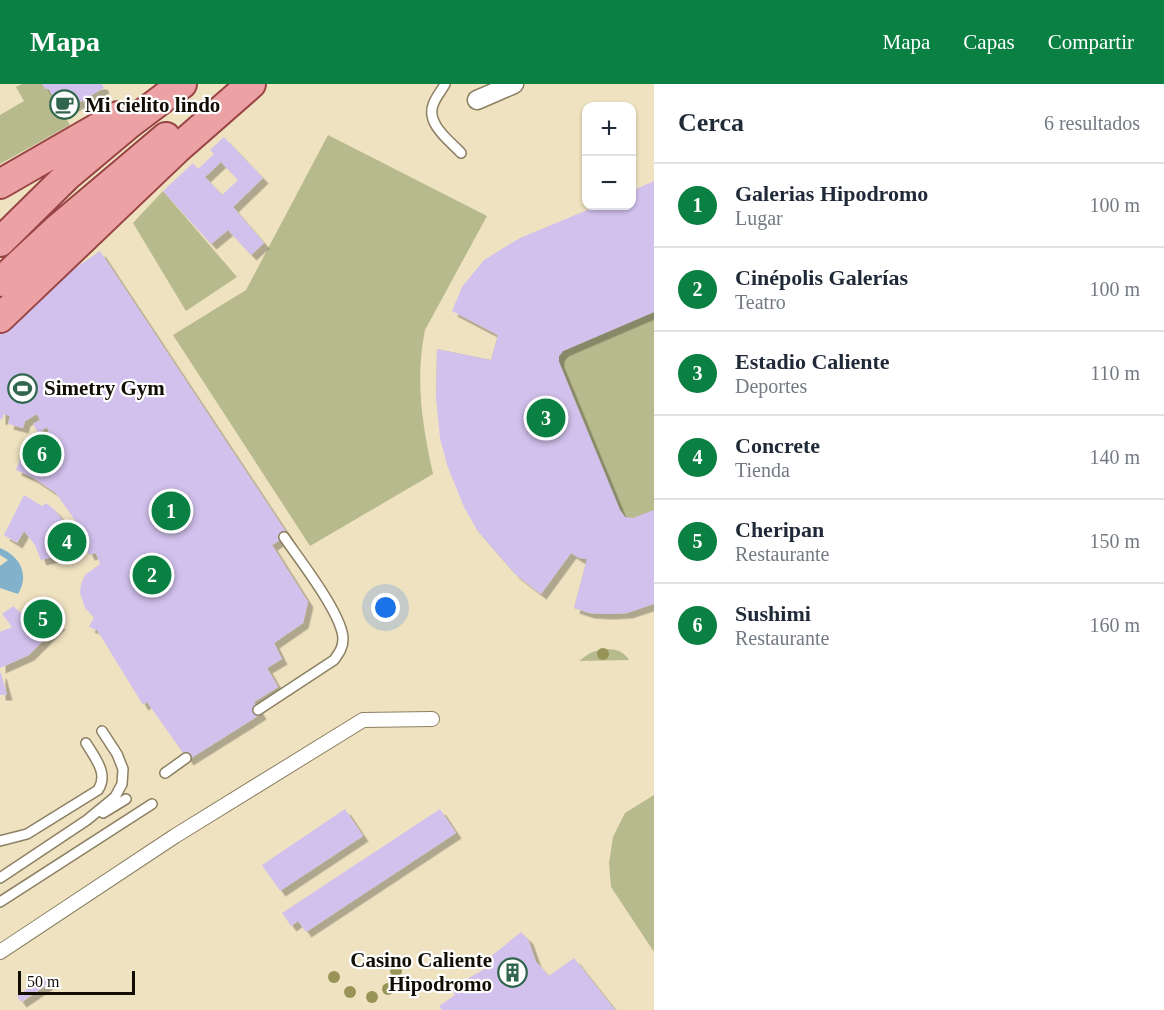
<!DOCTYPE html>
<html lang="es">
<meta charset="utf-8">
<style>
:root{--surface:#fff;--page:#f6f6f7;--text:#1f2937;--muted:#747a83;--line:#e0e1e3;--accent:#0b8043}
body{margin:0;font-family:Georgia,serif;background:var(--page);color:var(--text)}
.controls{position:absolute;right:18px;top:18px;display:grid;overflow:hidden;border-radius:12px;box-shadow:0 2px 4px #0004}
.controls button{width:54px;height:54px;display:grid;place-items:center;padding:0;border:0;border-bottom:2px solid var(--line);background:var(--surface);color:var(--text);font:30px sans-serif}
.scale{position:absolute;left:18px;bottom:15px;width:117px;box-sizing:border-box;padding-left:6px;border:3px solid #120d03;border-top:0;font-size:16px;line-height:21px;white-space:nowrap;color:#120d03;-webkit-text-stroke:4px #fff;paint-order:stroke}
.you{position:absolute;left:386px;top:524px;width:21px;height:21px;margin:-15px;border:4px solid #fff;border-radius:50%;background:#1a73e8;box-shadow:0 0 0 9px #1a73e833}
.badge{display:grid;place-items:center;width:39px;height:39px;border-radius:50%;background:var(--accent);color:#fff;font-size:20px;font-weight:700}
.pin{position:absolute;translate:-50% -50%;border:3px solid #fff;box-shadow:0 2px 6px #0006}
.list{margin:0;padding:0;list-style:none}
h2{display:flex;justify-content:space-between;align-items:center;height:78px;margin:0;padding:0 24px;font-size:26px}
h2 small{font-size:20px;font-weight:400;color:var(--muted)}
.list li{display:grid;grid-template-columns:39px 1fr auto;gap:18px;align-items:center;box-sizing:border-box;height:84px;padding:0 24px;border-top:2px solid var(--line)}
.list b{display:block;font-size:22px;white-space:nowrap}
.list p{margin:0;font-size:20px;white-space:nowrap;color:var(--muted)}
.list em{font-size:20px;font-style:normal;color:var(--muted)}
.map{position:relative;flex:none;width:654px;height:926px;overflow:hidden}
header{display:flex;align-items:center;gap:36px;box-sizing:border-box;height:84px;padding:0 30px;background:var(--accent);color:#fff}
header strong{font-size:28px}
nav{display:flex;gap:33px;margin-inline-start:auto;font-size:21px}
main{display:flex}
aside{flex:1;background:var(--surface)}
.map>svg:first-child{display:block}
.green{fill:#b7ba8c}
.water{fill:#81b1cb}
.building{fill:#d3c1ed;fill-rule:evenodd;filter:url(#shadow)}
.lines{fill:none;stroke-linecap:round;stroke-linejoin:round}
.service-casing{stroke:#8c8062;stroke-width:12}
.pedestrian-casing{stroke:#8c8062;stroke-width:16}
.minor-casing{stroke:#8c8062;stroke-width:21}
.primary-casing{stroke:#984445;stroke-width:32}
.service{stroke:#fff;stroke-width:9}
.pedestrian{stroke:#fff;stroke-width:14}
.minor{stroke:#fff;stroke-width:18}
.primary{stroke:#eca1a5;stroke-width:28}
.tree{fill:#989357}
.labels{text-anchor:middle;stroke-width:4.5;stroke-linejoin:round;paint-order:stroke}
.poi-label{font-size:21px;font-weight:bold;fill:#120d03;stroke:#fff;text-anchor:start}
</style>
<header>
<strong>Mapa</strong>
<nav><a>Mapa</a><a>Capas</a><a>Compartir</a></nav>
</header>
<main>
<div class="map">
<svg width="654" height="926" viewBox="0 0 654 926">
<defs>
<filter id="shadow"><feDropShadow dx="5.5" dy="5.5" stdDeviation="0" flood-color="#0004"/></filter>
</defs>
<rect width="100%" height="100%" fill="#efe2c1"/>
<path class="green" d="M22 0H42L46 5 48 4 70 41 0 80V31L24 17 16 3Z
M328 51 487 132 425 246C415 296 422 340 433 390L310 462 173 251 246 206Z
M163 107 237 193 186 227 133 139Z
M654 162V520C627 530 602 533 574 524L587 475 579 474 571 469 515 490 477 446 436 314 437 265 491 276 498 251Z
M602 565C614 565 622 565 629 576L579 577 590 569Z
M654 711V868L611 803 609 779 613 753 625 729Z"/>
<path class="water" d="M0 464C20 472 30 491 18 510L0 504V482L8 476 0 471Z"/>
<path class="building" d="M42 0H102L104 4 88 13 90 15 84 18 83 16 62 29 48 4 46 6Z
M224 53 263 94 233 123 264 159 251 171 228 146 211 160 163 107 193 79 198 85 214 70 210 66ZM221 78 238 96 222 111 205 93Z
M654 97V228L563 267 559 272V278L620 426 625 433 633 434 654 426V520L627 529 607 530 589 529 574 524 587 475 579 474 571 469 541 510 515 490 477 446 464 423 447 381 440 354 436 314 437 265 491 276 498 251 452 227 462 203 484 176 520 154 597 122H632V107Z
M100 167 288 451 272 461 308 518 303 539 274 559 282 575 267 584 278 603 254 618 261 630 188 676 147 618 143 621 97 546 89 543 94 533 85 524 80 509 81 500 85 491 100 480 96 469 89 471 84 460 88 458 81 445 56 409 32 393 16 386 21 373 48 358 44 350 49 348 47 343 38 349 33 340 40 336 37 330 25 337 23 344 8 340 10 332 4 330 3 334 0 336V246L13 227Z
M24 411 42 422 46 419 54 425 70 446 77 467 41 476 35 461 24 447 17 459 4 451Z
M32 520 60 540 29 571 0 584V548L12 543 2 530 13 522 23 531Z
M0 589H1L7 611H0Z
M345 725 363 752 280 807 262 781Z
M440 725 456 749 306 848 298 837 291 842 282 829Z
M521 848 528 855 536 878 549 892 574 874 615 926H442L439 922 455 911 451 904 488 883 484 878Z
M44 893 48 900 21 918 17 912Z"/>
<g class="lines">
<defs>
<path id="service" d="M445 0C442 6 435 14 433 21 426 40 450 57 461 69
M258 626 334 576C339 569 343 564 343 555 343 531 299 475 284 453
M165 689 186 674
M103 729 126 715
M0 757 27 750 98 706C109 690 95 674 86 659
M0 794 87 736 115 713 122 700 123 685 117 670 102 647
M0 818 152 720"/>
<path id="pedestrian" d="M0 868 175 752 363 636 432 635"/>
<path id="minor" d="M477 16 514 0"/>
<path id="primary" d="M0 100 118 32
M0 158 67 92 129 40 182 0
M0 198 56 146 166 53
M0 234 177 65 251 0"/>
</defs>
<use href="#service" class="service-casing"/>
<use href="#pedestrian" class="pedestrian-casing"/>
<use href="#minor" class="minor-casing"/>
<use href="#primary" class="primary-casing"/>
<use href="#service" class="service"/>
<use href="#pedestrian" class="pedestrian"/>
<use href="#minor" class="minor"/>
<use href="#primary" class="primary"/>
</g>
<g class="tree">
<circle cx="603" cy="570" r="6"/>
<circle cx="396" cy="887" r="6"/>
<circle cx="334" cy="893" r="6"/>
<circle cx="388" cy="905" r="6"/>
<circle cx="350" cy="908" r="6"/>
<circle cx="372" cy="913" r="6"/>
</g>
<defs>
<symbol id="cafe-ring" viewBox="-11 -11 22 22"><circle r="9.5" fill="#fff" stroke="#30664d" stroke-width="1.5"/><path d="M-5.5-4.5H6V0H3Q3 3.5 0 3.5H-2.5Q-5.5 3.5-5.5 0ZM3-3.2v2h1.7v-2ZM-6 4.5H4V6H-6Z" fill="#30664d"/></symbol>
<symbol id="stadium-ring" viewBox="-11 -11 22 22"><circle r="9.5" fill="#fff" stroke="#30664d" stroke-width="1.5"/><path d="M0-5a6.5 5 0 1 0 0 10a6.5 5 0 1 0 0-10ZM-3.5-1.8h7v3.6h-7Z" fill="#30664d"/></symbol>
<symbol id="building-ring" viewBox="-11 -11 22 22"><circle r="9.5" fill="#fff" stroke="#30664d" stroke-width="1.5"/><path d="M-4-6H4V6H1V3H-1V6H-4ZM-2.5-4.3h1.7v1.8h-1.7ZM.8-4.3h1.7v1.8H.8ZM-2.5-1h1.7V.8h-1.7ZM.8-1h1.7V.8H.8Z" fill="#30664d"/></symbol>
</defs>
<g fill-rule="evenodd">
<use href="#cafe-ring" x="48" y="4" width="33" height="33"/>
<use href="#stadium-ring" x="6" y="288" width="33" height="33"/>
<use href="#building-ring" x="496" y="872" width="33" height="33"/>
</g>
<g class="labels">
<g class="poi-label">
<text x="85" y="28">Mi cielito lindo</text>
<text x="44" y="311">Simetry Gym</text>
<text x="492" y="883" text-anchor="end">Casino Caliente<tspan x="492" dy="24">Hipodromo</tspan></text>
</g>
</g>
</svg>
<div class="controls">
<button>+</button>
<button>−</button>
</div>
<div class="scale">50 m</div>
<div class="you"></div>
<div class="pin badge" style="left:171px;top:427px">1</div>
<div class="pin badge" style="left:152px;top:491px">2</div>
<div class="pin badge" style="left:546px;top:334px">3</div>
<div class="pin badge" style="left:67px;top:458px">4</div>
<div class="pin badge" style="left:43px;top:535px">5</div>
<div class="pin badge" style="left:42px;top:370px">6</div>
</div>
<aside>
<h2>Cerca<small>6 resultados</small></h2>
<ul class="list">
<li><span class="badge">1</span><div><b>Galerias Hipodromo</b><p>Lugar</p></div><em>100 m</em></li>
<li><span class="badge">2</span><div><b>Cinépolis Galerías</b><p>Teatro</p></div><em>100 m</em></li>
<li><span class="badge">3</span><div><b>Estadio Caliente</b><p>Deportes</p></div><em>110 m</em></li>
<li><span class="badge">4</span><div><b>Concrete</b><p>Tienda</p></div><em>140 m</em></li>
<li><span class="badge">5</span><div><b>Cheripan</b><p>Restaurante</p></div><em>150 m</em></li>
<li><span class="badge">6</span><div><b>Sushimi</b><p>Restaurante</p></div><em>160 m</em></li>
</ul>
</aside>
</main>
